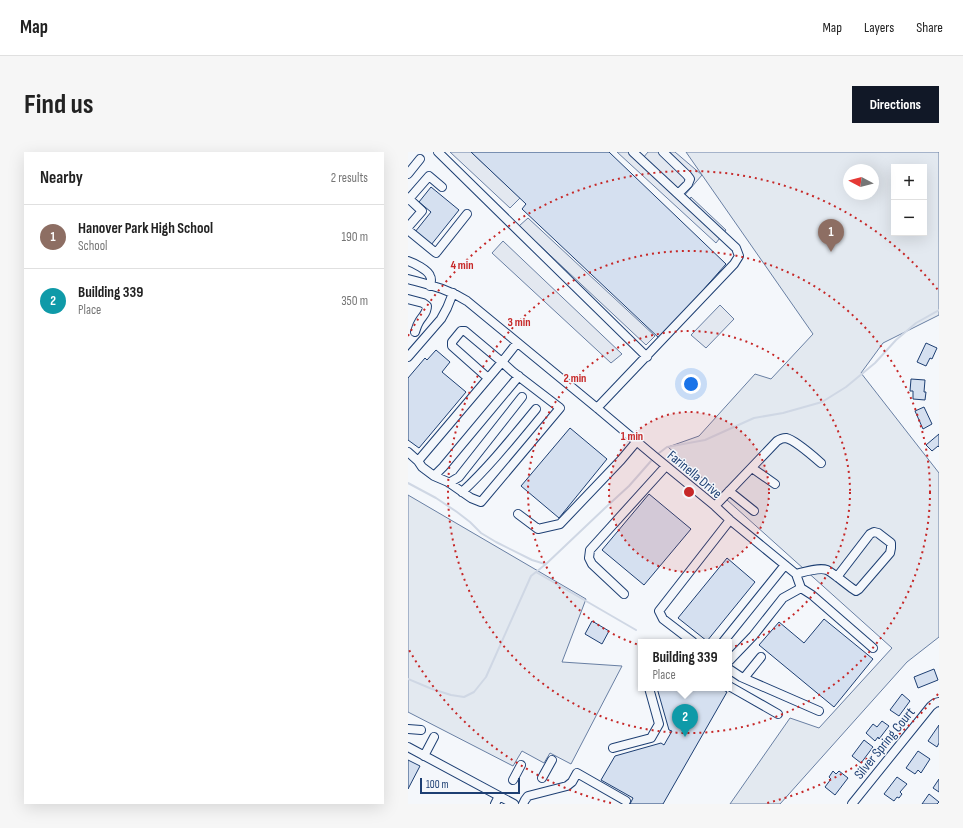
<!DOCTYPE html>
<meta charset="utf-8">
<style>
:root{--surface:#fff;--page:#f6f6f6;--text:#222;--muted:#767676;--line:#e0e0e0;--accent:#111827}
body{margin:0;font-family:"Sofia Sans Condensed",sans-serif;background:var(--page);color:var(--text)}
.controls{position:absolute;right:12px;top:12px;display:grid;overflow:hidden;border-radius:0px;box-shadow:0 4px 16px #0002}
.controls button{width:36px;height:36px;display:grid;place-items:center;padding:0;border:0;border-bottom:1px solid var(--line);background:var(--surface);color:var(--text);font:20px sans-serif}
.compass{position:absolute;left:435px;top:12px;width:36px;height:36px;border-radius:50%;background:var(--surface);box-shadow:0 4px 16px #0002;rotate:277deg}
.scale{position:absolute;left:12px;bottom:10px;width:100px;box-sizing:border-box;padding-left:4px;border:2px solid #1d3f73;border-top:0;font-size:11px;line-height:14px;white-space:nowrap;color:#1d3f73;-webkit-text-stroke:3px #f4f7fb;paint-order:stroke}
.you{position:absolute;left:283px;top:232px;width:14px;height:14px;margin:-10px;border:3px solid #fff;border-radius:50%;background:#1a73e8;box-shadow:0 0 0 6px #1a73e833}
.badge{display:grid;place-items:center;width:26px;height:26px;border-radius:50%;background:var(--accent);color:#fff;font-size:13px;font-weight:700}
.pin{position:absolute;translate:-50% -33px;filter:drop-shadow(0 1px 2px #0008)}
.pin::after{content:'';position:absolute;top:21px;width:14px;height:12px;background:inherit;clip-path:polygon(0 0,100% 0,50% 100%)}
.popup{position:absolute;left:230px;top:487px;width:94px;height:52px;box-sizing:border-box;display:grid;place-content:center;border-radius:0px;background:var(--surface);filter:drop-shadow(0 1px 3px #0005);font-size:13px;white-space:nowrap;color:var(--muted)}
.popup b{font-size:15px;color:var(--text)}
.popup::after{content:'';position:absolute;left:50%;top:100%;margin-left:-8px;border:8px solid transparent;border-top-color:var(--surface)}
.list{margin:0;padding:0;list-style:none}
h2{display:flex;justify-content:space-between;align-items:center;height:52px;margin:0;padding:0 16px;font-size:17px}
h2 small{font-size:13px;font-weight:400;color:var(--muted)}
.list li{display:grid;grid-template-columns:26px 1fr auto;gap:12px;align-items:center;box-sizing:border-box;height:64px;padding:0 16px;border-top:1px solid var(--line)}
.list b{display:block;font-size:15px;white-space:nowrap}
.list p{margin:0;font-size:13px;white-space:nowrap;color:var(--muted)}
.list em{font-size:13px;font-style:normal;color:var(--muted)}
.map{position:relative;flex:none;width:531px;height:652px;overflow:hidden;border-radius:0px}
header{display:flex;align-items:center;gap:24px;box-sizing:border-box;height:56px;padding:0 20px;background:var(--surface);border-bottom:1px solid var(--line)}
header strong{font-size:19px}
nav{display:flex;gap:22px;margin-inline-start:auto;font-size:14px}
.intro{display:flex;align-items:center;justify-content:space-between;box-sizing:border-box;height:96px;padding:0 24px}
h1{margin:0;font-size:28px}
.button{padding:10px 18px;border-radius:0px;background:var(--accent);color:#fff;font-size:14px;font-weight:700}
main{display:flex;gap:24px;padding:0 24px}
aside{flex:1;background:var(--surface);border-radius:0px;box-shadow:0 4px 16px #0002}
.map>svg:first-child{display:block}
.green{fill:#e3e9f0;stroke:#687fa3;fill-rule:evenodd}
.parking{fill:#e3e8f0;stroke:#687fa3}
.lines{fill:none;stroke-linecap:round;stroke-linejoin:round}
.stream{stroke:#cfd7e4;stroke-width:2}
.building{fill:#d5e0f0;stroke:#1d3f73}
.minor-casing{stroke:#1d3f73;stroke-width:10}
.minor{stroke:#f4f7fb;stroke-width:8}
.ring{fill:none;stroke:#c62828;stroke-width:2;stroke-dasharray:2 4}
.labels{text-anchor:middle;stroke-width:3;stroke-linejoin:round;paint-order:stroke}
.street-label{font-size:14px;fill:#1d3f73;stroke:#f4f7fb}
.centre{fill:#c62828;stroke:#f4f7fb;stroke-width:2}
.ring-label{font-size:12px;text-anchor:middle;font-weight:bold;fill:#c62828;stroke:#f4f7fb;stroke-width:3;stroke-linejoin:round;paint-order:stroke}
</style>
<header>
<strong>Map</strong>
<nav><a>Map</a><a>Layers</a><a>Share</a></nav>
</header>
<div class="intro"><h1>Find us</h1><a class="button">Directions</a></div>
<main>
<aside>
<h2>Nearby<small>2 results</small></h2>
<ul class="list">
<li><span class="badge" style="background:#8d6e63">1</span><div><b>Hanover Park High School</b><p>School</p></div><em>190 m</em></li>
<li><span class="badge" style="background:#0f9aa8">2</span><div><b>Building 339</b><p>Place</p></div><em>350 m</em></li>
</ul>
</aside>
<div class="map">
<svg width="531" height="652" viewBox="0 0 531 652">
<rect width="100%" height="100%" fill="#f4f7fb"/>
<path class="green" d="M278 0H531V163L475 191 453 221 531 321V485L499 510 372 652H322L382 566 411 576 484 496 260 295 291 284 347 222 363 227 405 182ZM486 15H516V81H486ZM441 18H465V42H441Z
M0 343 178 447 154 510 214 514 163 612 142 601 136 611 114 599 105 614 0 560Z"/>
<path class="parking" d="M42 0H63L112 46 102 56Z
M209 0H228L235 6 240 0H267L294 23 276 44 281 48 283 45 318 78 308 91Z
M120 66 247 184 238 193 111 74Z
M95 89 214 202 203 211 84 101Z
M312 153 326 167 298 196 283 183Z"/>
<g class="lines">
<path class="stream" d="M251 301 259 295 297 288 346 266 375 261 414 250 438 235 467 211 488 188 508 171 531 158
M0 331 28 346 49 360 62 370 73 381 88 390 124 408 137 412
M128 420 228 478
M0 527 24 537 43 543 56 545 66 540 78 525 123 424 138 412 197 356 221 334 243 309"/>
</g>
<path class="building" d="M63 0H201L318 112 252 187 114 57 118 52Z
M23 35 51 58 23 93 7 80 23 60 11 50Z
M518 191 529 196 524 207 522 206 518 214 509 210Z
M28 198 42 210 34 220 58 240 11 296 0 288V226L17 206 19 208Z
M503 227 517 228 516 240H518L517 248 505 247V239H502Z
M516 255 524 272 515 277 507 259Z
M162 276 199 307 151 366 113 334Z
M531 282V295L530 294 524 299 518 293Z
M241 342 283 377 236 433 194 398Z
M319 406 347 430 299 489 270 466Z
M416 467 465 507 426 555 351 493 371 470 396 491Z
M184 469 201 479 194 492 177 482Z
M526 517 530 528 510 536 506 525Z
M249 536H312L319 540 255 652H222L225 646 193 628 207 604 253 591 256 593 264 579 261 578Z
M494 542 502 549 491 564 482 558Z
M474 569 481 574 471 587 470 585 467 589 458 581 465 572 469 575Z
M531 573V591L529 595 520 589Z
M456 588 465 595 453 611 444 604Z
M510 599 522 607 513 621 510 618 507 622 498 616Z
M0 608 12 614 0 637Z
M425 619 428 622 431 619 440 626 427 643 417 635 423 627 421 625Z
M489 625 499 632 492 640 494 642 491 646 489 645 486 649 476 642Z
M531 627V640L525 636Z
M521 642 531 650 529 652H514Z"/>
<g class="lines">
<defs>
<path id="minor" d="M30 0 239 205
M255 0 279 23 282 27 280 32 270 42
M0 22 12 7
M0 46 14 59 0 75
M0 48 21 24 34 35
M0 78 28 101 59 62
M0 109C6 111 20 118 22 124 24 127 23 130 22 134
M0 127C22 133 40 137 59 149L189 256 246 304 307 354 322 368 388 422 393 436
M0 147 15 151 19 154C19 162 14 164 11 170 9 173 8 177 7 180
M0 205 33 167 39 156 45 141
M189 256 326 112 331 104 328 96 225 0
M0 300 10 309 14 315 26 324 40 330 63 346 73 350 152 256 105 220 94 210 109 191
M10 309 94 210 57 179H53L44 190V194L80 226
M344 316 367 332
M26 324 35 315 111 224
M41 331 51 325 114 245
M321 339 346 359
M54 340C81 315 104 286 128 257
M307 354 369 289C372 287 374 286 378 286 387 288 405 304 413 311
M110 362 130 377 152 372 213 308 229 289
M388 422C396 420 411 415 419 418 425 421 439 433 445 437L448 439 451 437 482 401 483 396V391L470 381 466 380 462 382 429 425
M393 436 404 443 465 496
M216 442 184 412 181 406 182 398 258 314
M285 490 255 467 251 459 322 368
M315 490 377 413
M321 509 345 484 375 446 393 436
M321 517 333 525 411 559
M336 526 353 505
M321 534 370 562
M0 577 13 578
M0 595 106 652
M205 596 243 586 251 572 241 536
M16 604 26 585
M134 626 144 608
M105 628 113 613
M87 652 91 644
M115 652 117 648 120 644 159 634 164 630 169 621 218 649
M444 652 523 554 527 551 531 550"/>
</defs>
<use href="#minor" class="minor-casing"/>
<use href="#minor" class="minor"/>
</g>
<circle cx="281" cy="340" r="80" fill="#c62828" fill-opacity=".12"/>
<g class="ring">
<circle cx="281" cy="340" r="80"/>
<circle cx="281" cy="340" r="161"/>
<circle cx="281" cy="340" r="241"/>
<path d="M530 542A321 321 0 0 1 359 651M203 651A321 321 0 0 1 0 496M0 184A321 321 0 0 1 530 138"/>
</g>
<g class="labels">
<g class="street-label">
<text transform="translate(287 322) rotate(40)" y="5">Farinella Drive</text>
<text transform="translate(476 591) rotate(-51)" y="5">Silver Spring Court</text>
</g>
</g>
<circle cx="281" cy="340" r="6" class="centre"/>
<g class="ring-label">
<text x="54" y="117">4 min</text>
<text x="111" y="174">3 min</text>
<text x="167" y="230">2 min</text>
<text x="224" y="288">1 min</text>
</g>
</svg>
<div class="controls">
<button>+</button>
<button>−</button>
</div>
<svg class="compass" viewBox="-18 -18 36 36"><path d="M0-13l5 13h-10z" fill="#e53935"/><path d="M0 13l5-13h-10z" fill="#767676"/></svg>
<div class="scale">100 m</div>
<div class="you"></div>
<div class="pin badge" style="left:423px;top:100px;background:#8d6e63">1</div>
<div class="pin badge" style="left:277px;top:585px;background:#0f9aa8">2</div>
<div class="popup"><b>Building 339</b>Place</div>
</div>
</main>
